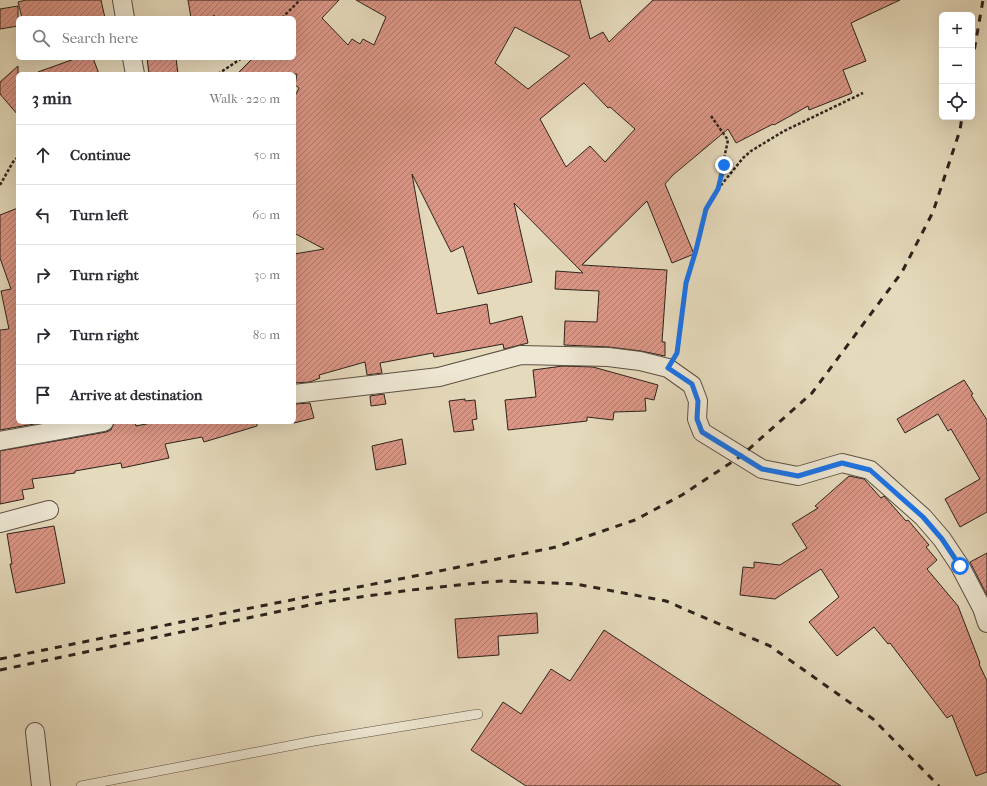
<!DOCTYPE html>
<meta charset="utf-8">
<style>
:root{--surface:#fff;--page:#f7f7f7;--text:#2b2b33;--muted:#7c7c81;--line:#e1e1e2}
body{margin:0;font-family:"IM FELL French Canon",serif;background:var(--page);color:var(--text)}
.controls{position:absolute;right:12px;top:12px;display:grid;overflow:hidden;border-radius:6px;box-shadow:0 4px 16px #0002}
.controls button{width:36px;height:36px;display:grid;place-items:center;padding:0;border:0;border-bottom:1px solid var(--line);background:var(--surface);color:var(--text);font:20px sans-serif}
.stop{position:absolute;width:12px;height:12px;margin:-9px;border:3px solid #1a73e8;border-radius:50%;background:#fff}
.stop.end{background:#1a73e8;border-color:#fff;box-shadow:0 1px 4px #0008}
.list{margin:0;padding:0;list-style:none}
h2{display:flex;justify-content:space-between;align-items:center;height:52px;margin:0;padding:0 16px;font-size:17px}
h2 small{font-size:13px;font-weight:400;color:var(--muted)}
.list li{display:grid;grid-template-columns:26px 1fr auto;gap:12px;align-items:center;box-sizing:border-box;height:60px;padding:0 16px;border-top:1px solid var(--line)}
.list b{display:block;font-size:15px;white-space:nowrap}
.list em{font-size:13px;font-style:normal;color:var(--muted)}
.icon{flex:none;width:22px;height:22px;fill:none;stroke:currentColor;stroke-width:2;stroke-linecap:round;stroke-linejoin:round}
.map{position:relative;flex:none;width:987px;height:786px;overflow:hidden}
.search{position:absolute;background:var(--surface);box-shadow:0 4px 16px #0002;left:16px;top:16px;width:280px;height:44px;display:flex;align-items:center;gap:10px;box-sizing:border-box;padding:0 14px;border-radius:6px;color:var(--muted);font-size:15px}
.panel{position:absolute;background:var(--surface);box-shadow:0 4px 16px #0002;left:16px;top:72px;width:280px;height:352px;border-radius:6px}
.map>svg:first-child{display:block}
.building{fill:url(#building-hatch);stroke:#2e231c;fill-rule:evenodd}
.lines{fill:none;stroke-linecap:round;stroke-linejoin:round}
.service-casing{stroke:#5c5144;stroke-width:10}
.minor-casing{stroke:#5c5144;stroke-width:20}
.path{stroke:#2e231c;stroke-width:2.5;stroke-dasharray:3 2;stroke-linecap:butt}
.service{stroke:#eee7d3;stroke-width:9}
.minor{stroke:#eee7d3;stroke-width:18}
.rail{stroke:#2e231c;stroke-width:3;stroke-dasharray:7 7;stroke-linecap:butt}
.route{stroke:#1a73e8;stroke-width:5}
</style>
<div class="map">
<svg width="987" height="786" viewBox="0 0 987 786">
<defs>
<pattern id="building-hatch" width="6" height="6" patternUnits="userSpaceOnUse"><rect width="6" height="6" fill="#db9686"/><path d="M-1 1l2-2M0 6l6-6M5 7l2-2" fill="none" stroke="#b27a6d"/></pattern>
</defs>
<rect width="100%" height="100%" fill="#e5dabc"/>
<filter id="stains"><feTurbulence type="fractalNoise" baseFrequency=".005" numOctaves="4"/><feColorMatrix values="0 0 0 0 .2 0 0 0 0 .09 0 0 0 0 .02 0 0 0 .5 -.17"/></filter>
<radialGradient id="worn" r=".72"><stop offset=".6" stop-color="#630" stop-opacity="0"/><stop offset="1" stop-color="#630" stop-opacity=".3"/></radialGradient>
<path class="building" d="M26 0H101L105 18H22L18 2Z
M188 0H339L322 18 348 45 352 39 360 44 363 39 374 45 386 17 356 0H580L590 39 603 32 609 42 653 0H900L851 23 866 61 843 70 852 93 809 110 808 106 774 125 773 124 736 143 728 129 673 175 665 184 694 254 672 263 647 201 582 265 667 270 662 342H665V356L641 351 609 347 564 345 565 321 597 322 599 291 555 289 556 271 583 273 514 203 532 282 478 294 463 246 451 252 412 174 437 314 487 304 490 324 522 316 528 343 504 349 503 344 434 357 433 353 380 363 382 373 367 375 365 362 319 375 320 378 310 382 294 383V254L324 249 294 233V98L299 88 295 85 297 74H237L253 58H294V18H216L214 15V18H191ZM515 27 570 56 528 89 495 63ZM584 83 608 108 610 107 635 129 605 162 590 146 566 167 540 119Z
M18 6V26L0 29V9Z
M77 58H93L99 74H38V72Z
M147 58H176L178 74H149Z
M18 66V115L0 94V82Z
M18 208V422H46L0 430V330L9 329 1 291 11 289 0 258V215Z
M563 366 593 367 658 385 654 400 645 398 646 411 614 412 613 420 587 417V421L508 430 505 400 536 397 533 370Z
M964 380 973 394 971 395 987 420V512L960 527 945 499 980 479 951 429 948 431 938 414 905 433 897 419Z
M384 394 386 404 371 406 370 396Z
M465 399V401L475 400 477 419 472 420 474 430 454 432 449 401Z
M310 403 314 418 294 423V404Z
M114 422H135L136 426 156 422H257V426L204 442 202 437 165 444 169 458 122 468 121 463 75 471V473L32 479 34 488 22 490 24 499 0 504V451L106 432 111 430Z
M402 439 406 464 376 470 372 446Z
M849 476 864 479 881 498 884 496 906 521 908 520 929 545 926 547 937 560 927 569 958 606 980 663 979 664 987 681V772L976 776 952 715 947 718 890 643 888 644 874 627 837 656 809 622 839 597 821 569 775 599 740 595 743 567 754 568V562L780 565 807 548 792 524 818 508 815 506Z
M54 526 65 583 16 593 10 564H12L7 534Z
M987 553V595L970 562Z
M537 613 538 633 498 636 499 655 458 658 455 619Z
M604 630 841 786H526L471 750 503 702 521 714 551 669 570 681Z"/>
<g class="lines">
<defs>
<path id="service" d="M81 786 314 741 478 714"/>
<path id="minor" d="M122 0 125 18
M132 58 135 74
M294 394 439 377 521 355 608 357 640 361 668 368 692 385 698 401 697 419 702 432 762 469 798 476 842 463 870 470 923 517 942 539 960 566 982 608 987 623
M0 441 104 422
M0 523 49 510
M35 732 41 786"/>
</defs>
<use href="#service" class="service-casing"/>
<use href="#minor" class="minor-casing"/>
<path class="path" d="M282 18 300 0
M218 74 242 58
M711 116 728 140 718 187
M0 185 13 162 18 157
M677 353 686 283 696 250 706 209 718 189 743 158 751 151 784 131 863 93"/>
<use href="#service" class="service"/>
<use href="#minor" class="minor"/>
<path class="rail" d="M972 63 983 0
M0 659 230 612 425 574 556 547 635 520 682 495 741 456 812 393 902 272 933 212 960 130 962 117
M0 670 324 602 411 590 477 583 502 581 576 584 666 601 770 646 873 719 939 786"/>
</g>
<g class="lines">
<path class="route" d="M724 165 718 189 706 209 696 250 686 283 677 353 668 368 692 384 698 401 697 419 702 432 762 469 798 476 842 463 870 470 923 517 942 539 960 566"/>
</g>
<rect width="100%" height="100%" filter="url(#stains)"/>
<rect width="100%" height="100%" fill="url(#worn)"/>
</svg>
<div class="controls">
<button>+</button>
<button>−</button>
<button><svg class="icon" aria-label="locate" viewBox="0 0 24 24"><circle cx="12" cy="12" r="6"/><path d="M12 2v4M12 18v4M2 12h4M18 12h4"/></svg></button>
</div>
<div class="stop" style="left:960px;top:566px"></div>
<div class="stop end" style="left:724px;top:165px"></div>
<div class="search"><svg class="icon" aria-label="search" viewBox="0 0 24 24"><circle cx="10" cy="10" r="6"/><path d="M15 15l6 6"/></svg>Search here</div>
<section class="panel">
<h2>3 min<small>Walk · 220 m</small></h2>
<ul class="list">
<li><svg class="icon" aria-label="ahead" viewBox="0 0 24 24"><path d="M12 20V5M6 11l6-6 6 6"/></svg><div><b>Continue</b></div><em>50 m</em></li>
<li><svg class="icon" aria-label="left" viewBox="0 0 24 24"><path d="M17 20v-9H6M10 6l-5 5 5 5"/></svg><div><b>Turn left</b></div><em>60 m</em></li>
<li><svg class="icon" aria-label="right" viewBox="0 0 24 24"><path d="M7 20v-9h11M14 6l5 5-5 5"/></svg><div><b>Turn right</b></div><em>30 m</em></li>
<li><svg class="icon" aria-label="right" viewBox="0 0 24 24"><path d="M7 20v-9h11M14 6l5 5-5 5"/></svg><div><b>Turn right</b></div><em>80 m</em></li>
<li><svg class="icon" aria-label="arrive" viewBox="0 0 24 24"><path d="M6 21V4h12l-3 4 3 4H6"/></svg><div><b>Arrive at destination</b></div></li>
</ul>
</section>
</div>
